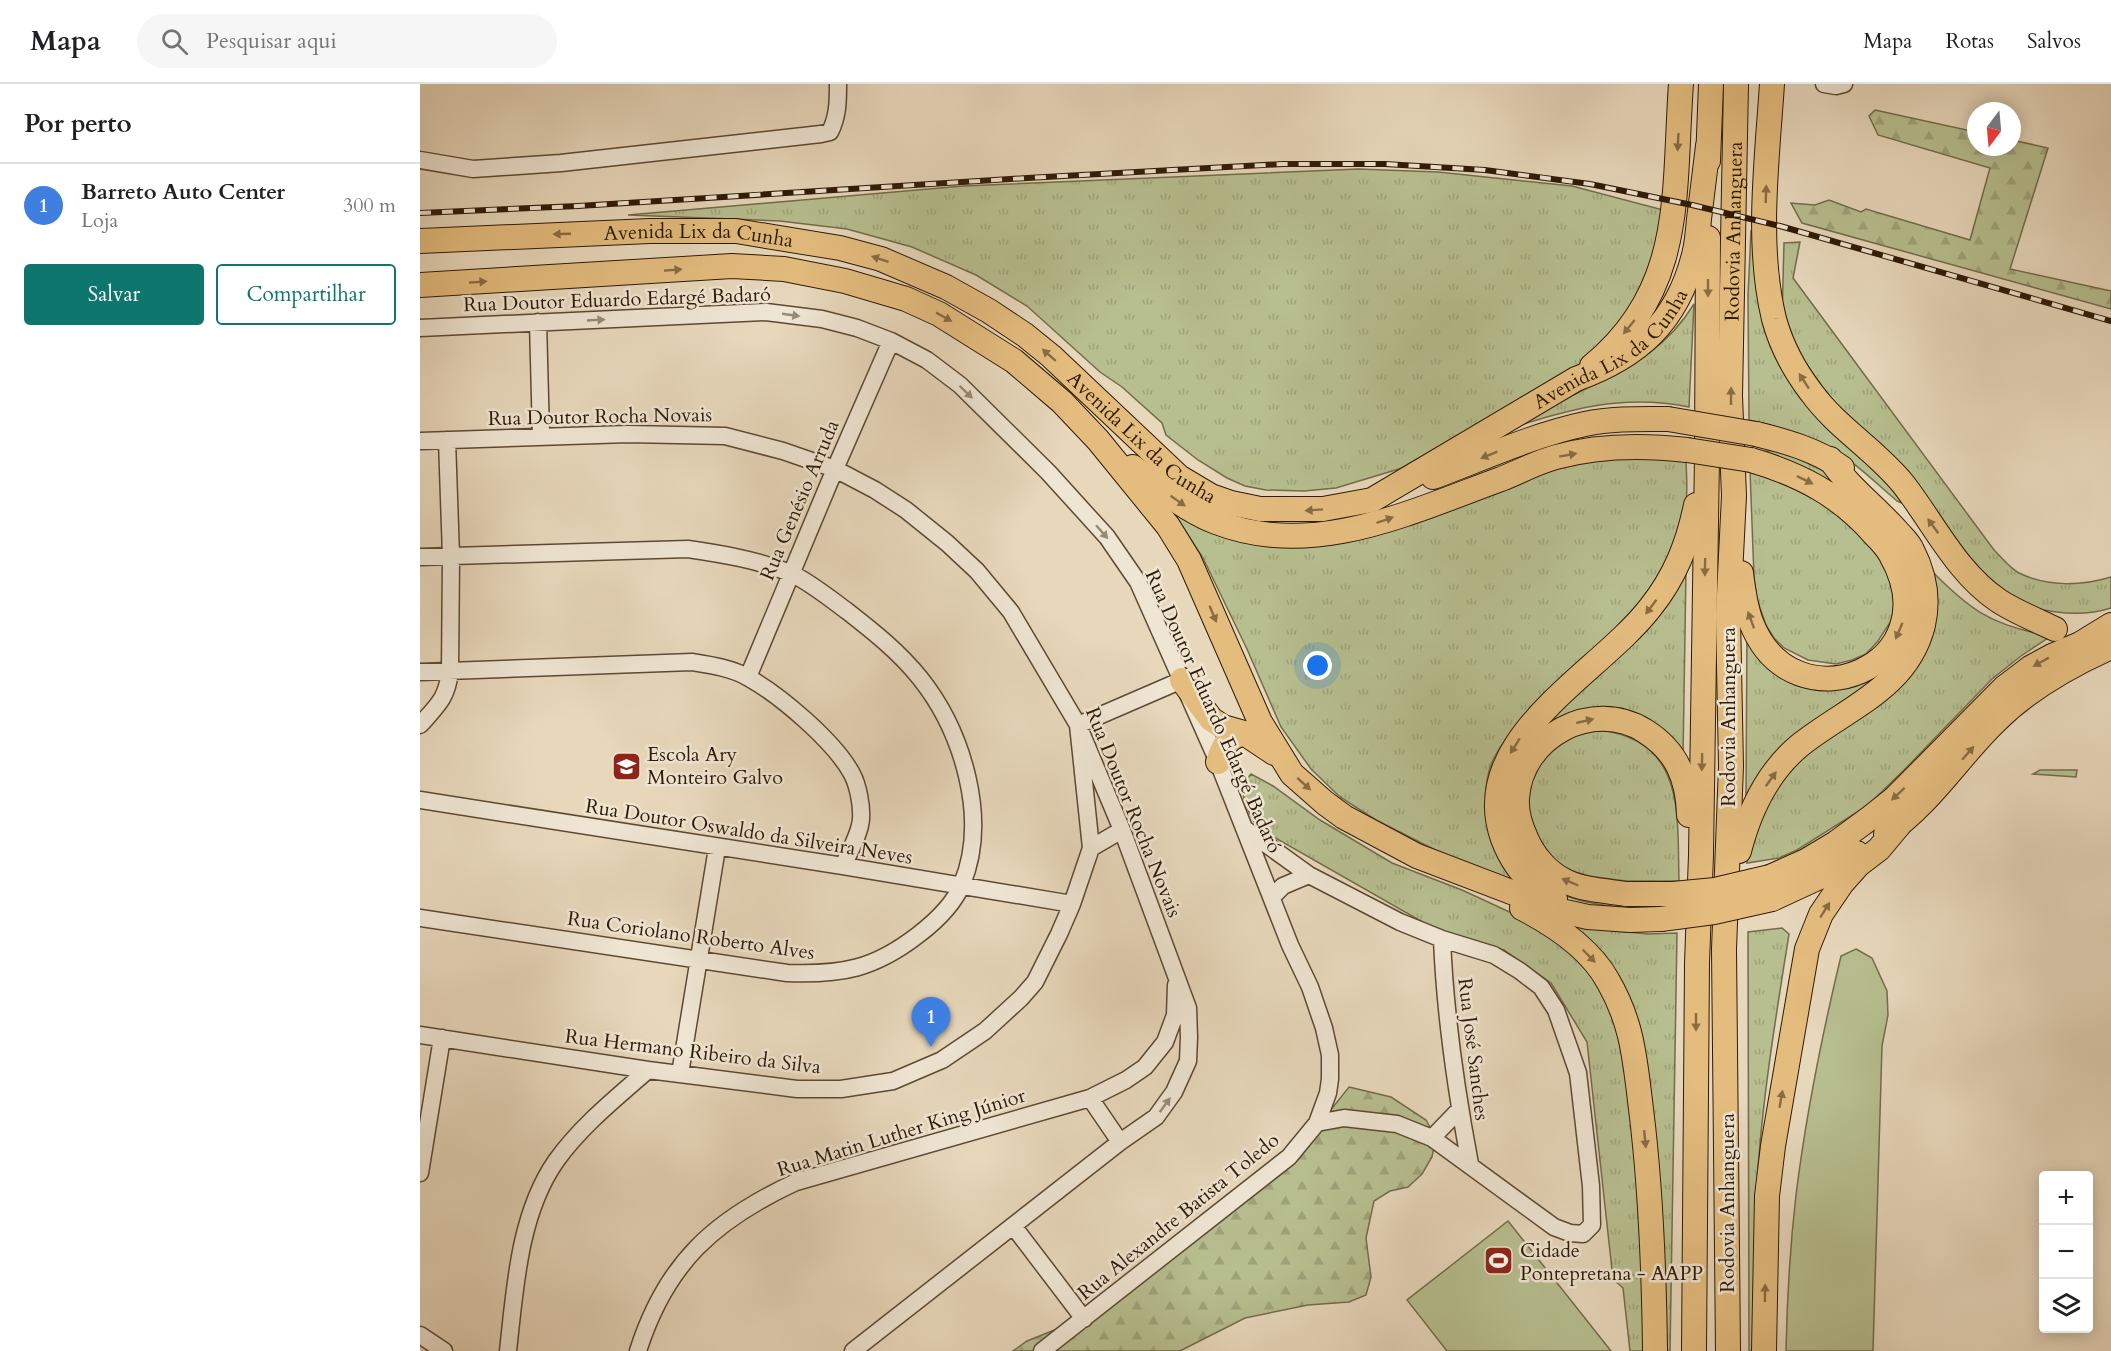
<!DOCTYPE html>
<html lang="pt">
<meta charset="utf-8">
<style>
:root{--surface:#fff;--page:#f6f6f6;--text:#202124;--muted:#757577;--line:#e0e0e0;--accent:#0f766e}
body{margin:0;font-family:Cardo,serif;background:var(--page);color:var(--text)}
.controls{position:absolute;right:18px;bottom:18px;display:grid;overflow:hidden;border-radius:6px;box-shadow:0 3px 15px #0003}
.controls button{width:54px;height:54px;display:grid;place-items:center;padding:0;border:0;border-bottom:2px solid var(--line);background:var(--surface);color:var(--text);font:30px sans-serif}
.compass{position:absolute;left:1547px;top:18px;width:54px;height:54px;border-radius:50%;background:var(--surface);box-shadow:0 3px 15px #0003;rotate:196deg}
.you{position:absolute;left:898px;top:582px;width:21px;height:21px;margin:-15px;border:4px solid #fff;border-radius:50%;background:#1a73e8;box-shadow:0 0 0 9px #1a73e833}
.badge{display:grid;place-items:center;width:39px;height:39px;border-radius:50%;background:var(--accent);color:#fff;font-size:20px;font-weight:700}
.pin{position:absolute;translate:-50% -50px;filter:drop-shadow(0 2px 3px #0008)}
.pin::after{content:'';position:absolute;top:32px;width:21px;height:18px;background:inherit;clip-path:polygon(0 0,100% 0,50% 100%)}
.list{margin:0;padding:0;list-style:none}
h2{display:flex;justify-content:space-between;align-items:center;height:78px;margin:0;padding:0 24px;font-size:26px}
h2 small{font-size:20px;font-weight:400;color:var(--muted)}
.list li{display:grid;grid-template-columns:39px 1fr auto;gap:18px;align-items:center;box-sizing:border-box;height:84px;padding:0 24px;border-top:2px solid var(--line)}
.list b{display:block;font-size:22px;white-space:nowrap}
.list p{margin:0;font-size:20px;white-space:nowrap;color:var(--muted)}
.list em{font-size:20px;font-style:normal;color:var(--muted)}
.actions{display:flex;gap:12px;padding:18px 24px}
.actions a{flex:1;padding:14px 0;border:2px solid var(--accent);border-radius:6px;text-align:center;font-size:21px;color:var(--accent)}
.actions .main{background:var(--accent);color:#fff}
.icon{flex:none;width:33px;height:33px;fill:none;stroke:currentColor;stroke-width:2;stroke-linecap:round;stroke-linejoin:round}
.map{position:relative;flex:none;width:1691px;height:1267px;overflow:hidden}
header{display:flex;align-items:center;gap:36px;box-sizing:border-box;height:84px;padding:0 30px;background:var(--surface);border-bottom:2px solid var(--line)}
header strong{font-size:28px}
nav{display:flex;gap:33px;margin-inline-start:auto;font-size:21px}
.search{width:420px;height:54px;background:var(--page);display:flex;align-items:center;gap:15px;box-sizing:border-box;padding:0 21px;border-radius:33px;color:var(--muted);font-size:22px}
main{display:flex}
aside{flex:1;background:var(--surface)}
.map>svg:first-child{display:block}
.grass{fill:url(#grass-tufts);stroke:#736c4a;stroke-width:1.5}
.forest{fill:url(#forest-firs);stroke:#736c4a;stroke-width:1.5}
.pitch{fill:#b7be8f;stroke:#736c4a;stroke-width:1.5}
.lines{fill:none;stroke-linecap:round;stroke-linejoin:round}
.minor-casing{stroke:#5d4932;stroke-width:19}
.highway-casing{stroke:#2f1a05;stroke-width:26}
.minor{stroke:#efe5d3;stroke-width:16}
.highway{stroke:#e4bc7e;stroke-width:24}
.rail-casing{stroke:#2f1a05;stroke-width:6}
.rail{stroke:#efe5d3;stroke-width:4;stroke-dasharray:11;stroke-linecap:butt}
.highway-bridge-casing{stroke:#2f1a05;stroke-width:26;stroke-linecap:butt}
.highway-bridge{stroke:#e4bc7e;stroke-width:24}
.oneway{fill:#8a6b42}
.oneway2{fill:#998a76}
.labels{text-anchor:middle;stroke-width:5;stroke-linejoin:round;paint-order:stroke}
.street-label{font-size:20px;fill:#2f1a05;stroke:#efe5d3}
.poi-label{font-size:20px;fill:#2f1a05;stroke:#efe5d3;text-anchor:start}
</style>
<header>
<strong>Mapa</strong>
<div class="search"><svg class="icon" aria-label="search" viewBox="0 0 24 24"><circle cx="10" cy="10" r="6"/><path d="M15 15l6 6"/></svg>Pesquisar aqui</div>
<nav><a>Mapa</a><a>Rotas</a><a>Salvos</a></nav>
</header>
<main>
<aside>
<h2>Por perto<small></small></h2>
<ul class="list">
<li><span class="badge" style="background:#3f7fe0">1</span><div><b>Barreto Auto Center</b><p>Loja</p></div><em>300 m</em></li>
</ul>
<div class="actions"><a class="main">Salvar</a><a>Compartilhar</a></div>
</aside>
<div class="map">
<svg width="1691" height="1267" viewBox="0 0 1691 1267">
<defs>
<pattern id="grass-tufts" width="24" height="20" patternUnits="userSpaceOnUse" patternTransform="scale(1.5)"><rect width="24" height="20" fill="#b7be8f"/><path d="M3 7l-1-3M5 7V3M7 7l1-3M15 17l-1-3M17 17v-4M19 17l1-3" fill="none" stroke="#9ea37a"/></pattern>
<pattern id="forest-firs" width="22" height="20" patternUnits="userSpaceOnUse" patternTransform="scale(1.5)"><rect width="22" height="20" fill="#b7be8f"/><path d="M5 1l3.5 6h-7zM16 11l3.5 6h-7z" fill="#9ea37a"/></pattern>
</defs>
<rect width="100%" height="100%" fill="#e7d7bb"/>
<filter id="stains"><feTurbulence type="fractalNoise" baseFrequency=".00333" numOctaves="4"/><feColorMatrix values="0 0 0 0 .2 0 0 0 0 .09 0 0 0 0 .02 0 0 0 .5 -.17"/></filter>
<radialGradient id="worn" r=".72"><stop offset=".6" stop-color="#630" stop-opacity="0"/><stop offset="1" stop-color="#630" stop-opacity=".3"/></radialGradient>
<path class="grass" d="M938 85 1018 88 1152 102 1247 127 1232 195 1170 275 982 384 916 404 884 407 846 406 825 402 807 394 778 376 746 351 742 339 702 303 680 288 607 222 556 191 492 163 427 145 360 137 208 131 543 102Z
M1331 147 1339 149 1350 242 1482 419 1477 417C1456 399 1436 379 1412 365 1386 350 1357 343 1329 336L1328 211Z
M1380 158 1373 194 1574 466C1582 474 1590 484 1599 489 1627 503 1662 502 1691 493V524C1657 535 1618 527 1586 515L1415 319 1386 281 1362 234 1364 159Z
M1274 220 1269 323C1201 309 1148 326 1085 346 1111 333 1137 319 1163 306 1210 282 1245 267 1274 220Z
M1357 366C1375 374 1394 381 1410 391 1435 407 1458 432 1475 455 1491 475 1498 493 1497 518 1494 587 1418 616 1373 655 1354 672 1340 690 1326 711L1327 543C1336 557 1344 572 1358 582 1397 611 1450 601 1477 560 1487 544 1494 524 1491 504 1488 485 1478 471 1467 456 1434 412 1388 386 1337 368Z
M1266 373C1266 387 1268 403 1266 418 1262 445 1252 476 1237 499 1211 541 1162 578 1126 612 1106 630 1086 650 1074 674 1065 692 1064 717 1068 736 1073 763 1080 781 1099 800L1039 778 956 736 920 713 891 685 861 643 827 565 783 474 749 421 854 457 1143 374Z
M1330 386 1405 416 1461 468 1477 510 1471 537 1458 557 1446 570 1432 576 1416 580 1388 576 1364 564 1354 554 1346 541 1337 515 1334 493Z
M1508 483C1549 526 1572 542 1631 552L1601 572 1572 595 1484 686 1447 722 1377 766 1359 774 1327 779 1329 762 1359 692 1452 618Z
M1266 486 1263 673C1255 663 1246 650 1235 643 1156 586 1059 671 1096 758 1104 777 1120 795 1139 804 1170 817 1206 817 1238 820V826C1204 823 1166 823 1135 807 1094 787 1074 734 1087 690 1092 673 1104 657 1115 643L1228 543Z
M1179 646C1266 656 1257 730 1259 797H1206L1160 791 1140 782 1117 756 1108 727 1109 711 1112 698 1124 672 1154 650Z
M1620 686H1657L1656 693 1613 690Z
M831 690 853 702 900 736 972 779 1042 806 1109 837 1147 863 1176 897 1192 931 1199 953 1212 1026 1227 1267H1210L1203 1204 1193 1195 1167 958 1131 899 1084 866 1034 856 838 744C829 730 823 718 822 701Z
M1155 843 1228 850 1257 849 1250 1267H1241L1238 1138 1189 884Z
M1362 844 1369 850C1355 938 1340 1028 1336 1117 1334 1167 1336 1217 1335 1267H1329L1328 848Z"/>
<path class="forest" d="M1455 26 1556 48V63H1592V56L1628 64 1590 185 1691 207V225L1382 139 1371 119 1395 121 1409 116 1441 128 1446 125 1550 156 1570 84 1458 51 1449 32Z
M929 1003 971 1013 1006 1036 1016 1054 1012 1073 1002 1090 988 1103 970 1107 954 1117 946 1154 951 1193 946 1211 929 1218 888 1221 825 1234 760 1267H593L607 1257 642 1243 878 1067Z"/>
<path class="pitch" d="M1436 865 1452 874 1467 907 1468 931 1462 962 1453 1267H1366C1367 1215 1370 1163 1376 1111 1386 1031 1402 951 1421 872Z
M1088 1137 1191 1267H1027L987 1216Z"/>
<g class="lines">
<defs>
<path id="minor" d="M1404 0 1416 2 1424 0
M0 76 53 85 141 79 401 50 410 48C418 32 418 17 418 0
M118 238 121 352
M0 244 346 228 402 235 437 244 471 257 507 276 540 301 628 388 687 453 718 498 798 678 870 861 890 903 904 944 910 971V995L908 1009 897 1039
M0 357 208 350 305 352 363 367 415 385 455 406 486 426 527 459 557 487 591 528 658 641 702 746 768 924 769 953 768 977 754 1008 736 1033 700 1058 433 1267
M0 473 268 465C302 470 338 476 370 489 387 496 412 516 427 527 454 548 479 568 500 594 543 648 569 735 542 800 534 820 515 838 498 851 454 885 422 891 367 889L0 834
M0 588 272 578C291 581 312 584 329 594 361 612 415 658 432 690 438 701 442 722 441 735 440 750 429 768 423 782
M328 593 415 385 471 257
M0 641C18 621 27 614 30 587L31 472 27 356
M0 716 423 782 652 820
M671 764 702 746
M852 813 863 802 889 791
M1022 855C1025 931 1036 1006 1050 1080
M0 951 228 986 377 1005H421L473 997 522 976 565 947 601 914 615 898 639 850 652 820 671 764 658 641 762 596
M260 990 297 764
M670 1014 700 1058
M1012 1054 1039 1026
M0 1089 22 954
M594 1143 664 1235
M0 1251 24 1267
M88 1267C95 1204 99 1130 136 1077 161 1042 196 1014 228 986
M218 1267C246 1179 294 1136 376 1098L670 1014 706 996 725 983 745 958 755 931 756 901
M622 1267 869 1073 897 1039 924 1034 977 1040 1012 1054 1134 1143 1150 1149 1163 1150 1172 1141 1171 1102 1158 989 1136 926 1121 903 1100 887 1074 871 1022 855 980 838 889 791 825 745"/>
<g id="highway">
<path d="M1352 0C1347 76 1336 161 1354 235 1361 261 1375 287 1391 308 1417 344 1457 367 1484 401 1514 440 1537 489 1579 517 1596 528 1616 536 1635 545"/>
<path d="M1288 77 1291 0"/>
<path id="s1" d="M0 157 230 147H316L420 164 461 175 526 203 569 227 605 251 631 272 759 393 791 412 811 419 840 425H903L952 416 1156 295C1219 272 1257 238 1274 171 1277 160 1278 147 1279 135 1282 111 1285 86 1288 62"/>
<path d="M0 201 312 182 364 185 425 197 486 215 519 230 594 277 642 318 678 356 748 442 769 476 840 638 872 690 905 719 924 733 997 772 1141 827 1168 833 1210 836 1241 835"/>
<path d="M1172 282C1266 205 1253 109 1261 0"/>
<path d="M1336 350C1365 357 1397 366 1422 384"/>
<path d="M713 383C739 404 765 426 796 438 893 476 990 428 1081 395 1099 388 1117 378 1136 373 1179 361 1223 361 1267 366"/>
<path d="M1013 393C1064 374 1113 351 1165 340 1193 334 1221 335 1248 335"/>
<path d="M1321 489C1323 506 1325 522 1331 538 1373 648 1534 582 1471 471 1467 463 1460 456 1454 450 1420 411 1379 390 1331 376"/>
<path d="M762 596 791 635 803 643 824 649 854 669"/>
<path d="M798 678C803 662 807 654 824 649"/>
<path d="M1466 750C1509 721 1538 674 1575 638 1608 605 1648 582 1691 563"/>
<path d="M1319 767C1329 728 1348 688 1379 662 1426 624 1487 605 1503 541 1509 515 1504 489 1492 466 1489 459 1483 454 1478 448 1456 423 1428 403 1410 375"/>
<path d="M1350 793 1386 777 1416 759 1450 734 1474 715 1585 603 1610 584 1632 572 1660 560 1691 541"/>
<path d="M1207 810C1186 807 1163 806 1145 797 1127 788 1113 771 1106 754 1100 741 1096 728 1097 714 1101 652 1173 614 1225 647 1257 667 1268 695 1269 731"/>
<path d="M1135 815C1110 802 1093 781 1083 755 1047 655 1178 591 1230 524 1255 493 1268 460 1276 421"/>
<path d="M1352 815 1406 790 1437 769"/>
<path d="M1102 824C1135 841 1170 864 1188 897 1213 940 1215 977 1221 1025 1231 1105 1234 1186 1235 1267"/>
<path d="M1274 1267 1277 879 1281 771 1287 372 1288 154"/>
<path id="s2" d="M1308 1267 1304 865 1311 682 1308 531 1314 412 1310 312 1316 0"/>
<path d="M1344 1267 1347 1112 1353 1062 1387 865 1401 830 1422 799 1438 781 1459 765 1479 741"/>
</g>
</defs>
<use href="#minor" class="minor-casing"/>
<use href="#highway" class="highway-casing"/>
<use href="#minor" class="minor"/>
<use href="#highway" class="highway"/>
<defs>
<path id="rail" d="M0 129 158 122 607 94 863 80H965L1065 86 1170 100 1272 121 1360 142 1691 237"/>
</defs>
<use href="#rail" class="rail-casing"/>
<use href="#rail" class="rail"/>
<defs>
<path id="highway-bridge" d="M1248 335 1336 350
M1267 366 1331 376
M1207 810H1253L1295 806 1350 793
M1241 835 1294 828 1352 815"/>
</defs>
<use href="#highway-bridge" class="highway-bridge-casing"/>
<use href="#highway-bridge" class="highway-bridge"/>
</g>
<defs><path id="oneway-solid" d="M-6-.8H1V-3.2L6.5 0L1 3.2V.8H-6Z" transform="scale(1.5)"/></defs>
<g class="oneway">
<use href="#oneway-solid" transform="translate(1258 58) rotate(93)"/>
<use href="#oneway-solid" transform="translate(1346 110) rotate(-88)"/>
<use href="#oneway-solid" transform="translate(142 150) rotate(178)"/>
<use href="#oneway-solid" transform="translate(460 175) rotate(-162)"/>
<use href="#oneway-solid" transform="translate(253 186) rotate(-4)"/>
<use href="#oneway-solid" transform="translate(58 198) rotate(-4)"/>
<use href="#oneway-solid" transform="translate(1288 204) rotate(90)"/>
<use href="#oneway-solid" transform="translate(524 233) rotate(29)"/>
<use href="#oneway-solid" transform="translate(1209 243) rotate(129)"/>
<use href="#oneway-solid" transform="translate(629 271) rotate(-139)"/>
<use href="#oneway-solid" transform="translate(1384 297) rotate(-123)"/>
<use href="#oneway-solid" transform="translate(1311 312) rotate(-90)"/>
<use href="#oneway-solid" transform="translate(1069 371) rotate(158)"/>
<use href="#oneway-solid" transform="translate(1148 371) rotate(-10)"/>
<use href="#oneway-solid" transform="translate(1385 396) rotate(26)"/>
<use href="#oneway-solid" transform="translate(758 417) rotate(35)"/>
<use href="#oneway-solid" transform="translate(894 426) rotate(176)"/>
<use href="#oneway-solid" transform="translate(965 436) rotate(-19)"/>
<use href="#oneway-solid" transform="translate(1513 442) rotate(-126)"/>
<use href="#oneway-solid" transform="translate(1285 483) rotate(91)"/>
<use href="#oneway-solid" transform="translate(1231 523) rotate(127)"/>
<use href="#oneway-solid" transform="translate(793 530) rotate(67)"/>
<use href="#oneway-solid" transform="translate(1331 536) rotate(-110)"/>
<use href="#oneway-solid" transform="translate(1479 547) rotate(113)"/>
<use href="#oneway-solid" transform="translate(1621 578) rotate(151)"/>
<use href="#oneway-solid" transform="translate(1165 637) rotate(-13)"/>
<use href="#oneway-solid" transform="translate(1095 662) rotate(122)"/>
<use href="#oneway-solid" transform="translate(1548 669) rotate(-49)"/>
<use href="#oneway-solid" transform="translate(1282 678) rotate(91)"/>
<use href="#oneway-solid" transform="translate(1351 695) rotate(-54)"/>
<use href="#oneway-solid" transform="translate(884 700) rotate(42)"/>
<use href="#oneway-solid" transform="translate(1478 710) rotate(137)"/>
<use href="#oneway-solid" transform="translate(1150 798) rotate(-157)"/>
<use href="#oneway-solid" transform="translate(1405 826) rotate(-58)"/>
<use href="#oneway-solid" transform="translate(1169 872) rotate(46)"/>
<use href="#oneway-solid" transform="translate(1276 938) rotate(90)"/>
<use href="#oneway-solid" transform="translate(1361 1015) rotate(-80)"/>
<use href="#oneway-solid" transform="translate(1225 1055) rotate(84)"/>
<use href="#oneway-solid" transform="translate(1345 1209) rotate(-89)"/>
</g>
<g class="oneway2">
<use href="#oneway-solid" transform="translate(371 231) rotate(8)"/>
<use href="#oneway-solid" transform="translate(176 236) rotate(-3)"/>
<use href="#oneway-solid" transform="translate(546 308) rotate(44)"/>
<use href="#oneway-solid" transform="translate(682 448) rotate(49)"/>
<use href="#oneway-solid" transform="translate(745 1021) rotate(-54)"/>
</g>
<defs>
<symbol id="school-square" viewBox="-11 -11 22 22"><rect x="-9" y="-9" width="18" height="18" rx="4" fill="#8f2418" stroke="#efe5d3"/><path d="M0-5L7-2L0 1L-7-2ZM-4 1L0 2.5L4 1V4Q0 6-4 4Z" fill="#fff"/></symbol>
<symbol id="stadium-square" viewBox="-11 -11 22 22"><rect x="-9" y="-9" width="18" height="18" rx="4" fill="#8f2418" stroke="#efe5d3"/><path d="M0-5a6.5 5 0 1 0 0 10a6.5 5 0 1 0 0-10ZM-3.5-1.8h7v3.6h-7Z" fill="#fff"/></symbol>
</defs>
<g fill-rule="evenodd">
<use href="#school-square" x="190" y="666" width="33" height="33"/>
<use href="#stadium-square" x="1062" y="1160" width="33" height="33"/>
</g>
<g class="labels">
<g class="street-label">
<text dy="7" stroke="none"><textPath href="#s2" startOffset="1120">Rodovia Anhanguera</textPath></text>
<text dy="7" stroke="none"><textPath href="#s1" startOffset="279">Avenida Lix da Cunha</textPath></text>
<text transform="translate(197 215) rotate(-2)" y="7">Rua Doutor Eduardo Edargé Badaró</text>
<text dy="7" stroke="none"><textPath href="#s1" startOffset="1322">Avenida Lix da Cunha</textPath></text>
<text transform="translate(180 332) rotate(-1)" y="7">Rua Doutor Rocha Novais</text>
<text dy="7" stroke="none"><textPath href="#s1" startOffset="783">Avenida Lix da Cunha</textPath></text>
<text transform="translate(379 416) rotate(-67)" y="7">Rua Genésio Arruda</text>
<text transform="translate(794 627) rotate(66)" y="7">Rua Doutor Eduardo Edargé Badaró</text>
<text transform="translate(1308 633) rotate(-90)" y="7">Rodovia Anhanguera</text>
<text transform="translate(714 728) rotate(68)" y="7">Rua Doutor Rocha Novais</text>
<text transform="translate(329 747) rotate(9)" y="7">Rua Doutor Oswaldo da Silveira Neves</text>
<text transform="translate(271 851) rotate(8)" y="7">Rua Coriolano Roberto Alves</text>
<text transform="translate(1054 965) rotate(83)" y="7">Rua José Sanches</text>
<text transform="translate(273 967) rotate(7)" y="7">Rua Hermano Ribeiro da Silva</text>
<text transform="translate(481 1048) rotate(-17)" y="7">Rua Matin Luther King Júnior</text>
<text transform="translate(1307 1119) rotate(-90)" y="7">Rodovia Anhanguera</text>
<text transform="translate(758 1132) rotate(-39)" y="7">Rua Alexandre Batista Toledo</text>
</g>
<g class="poi-label">
<text x="227" y="677">Escola Ary<tspan x="227" dy="23">Monteiro Galvo</tspan></text>
<text x="1100" y="1173">Cidade<tspan x="1100" dy="23">Pontepretana - AAPP</tspan></text>
</g>
</g>
<rect width="100%" height="100%" filter="url(#stains)"/>
<rect width="100%" height="100%" fill="url(#worn)"/>
</svg>
<div class="controls">
<button>+</button>
<button>−</button>
<button><svg class="icon" aria-label="layers" viewBox="0 0 24 24"><path d="M12 4l9 5-9 5-9-5zM3 14l9 5 9-5"/></svg></button>
</div>
<svg class="compass" viewBox="-18 -18 36 36"><path d="M0-13l5 13h-10z" fill="#e53935"/><path d="M0 13l5-13h-10z" fill="#757577"/></svg>
<div class="you"></div>
<div class="pin badge" style="left:511px;top:963px;background:#3f7fe0">1</div>
</div>
</main>
